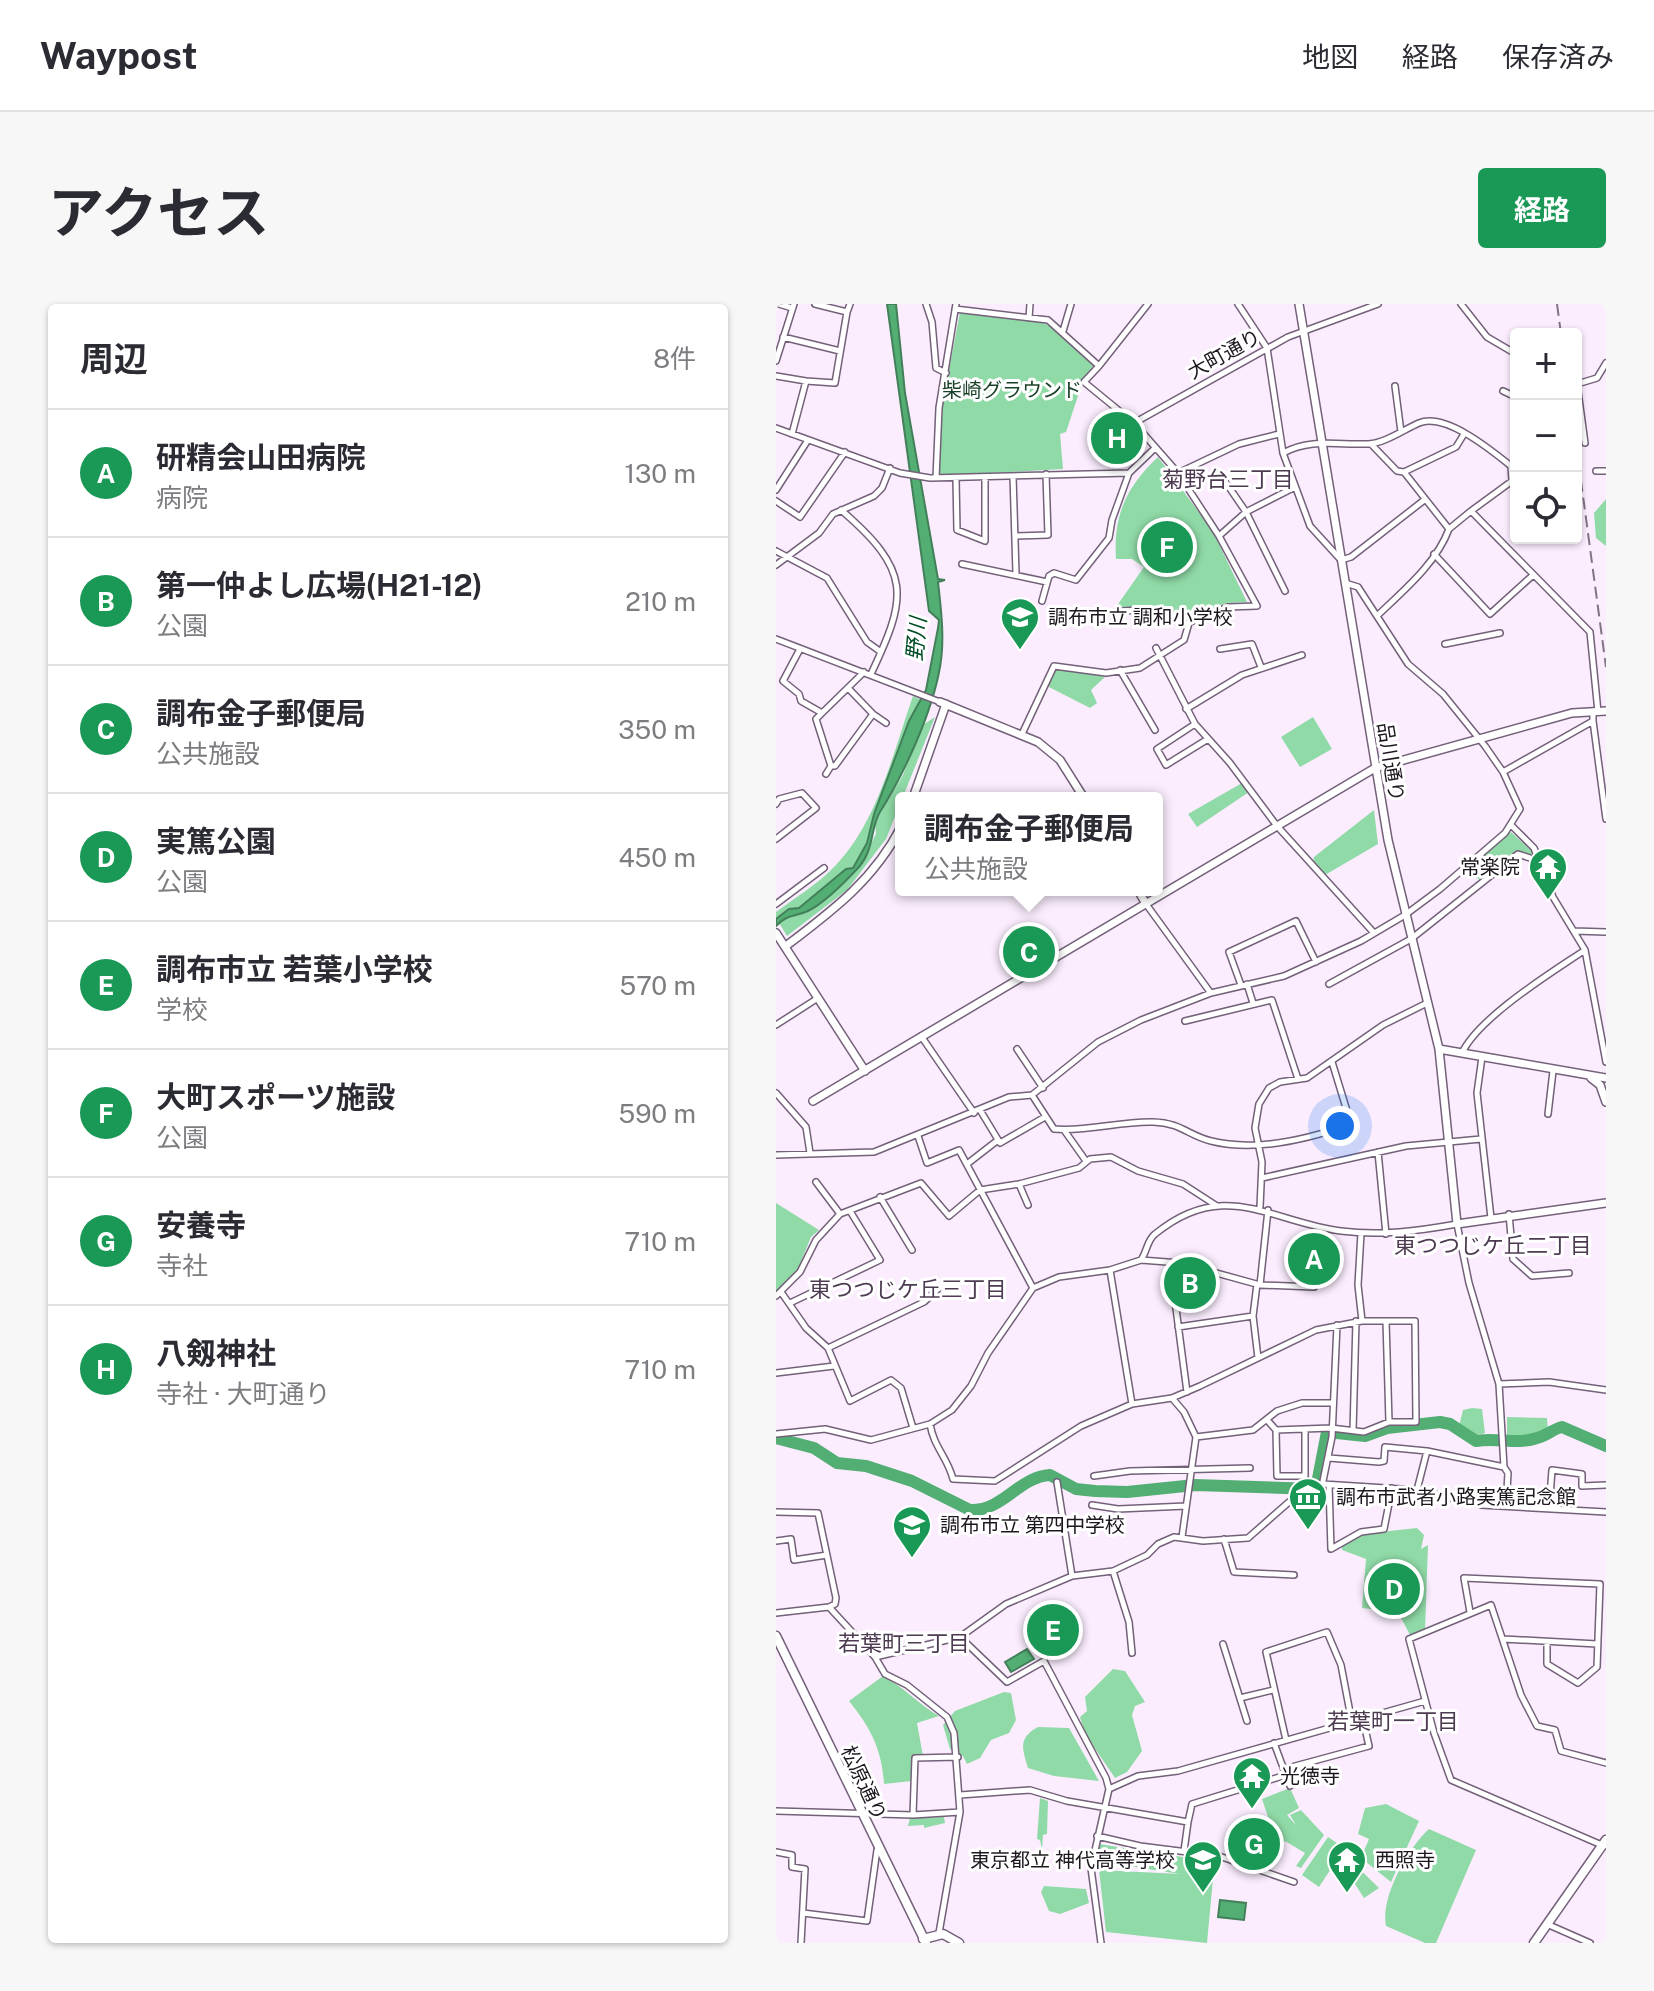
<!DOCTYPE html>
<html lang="ja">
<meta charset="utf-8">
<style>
:root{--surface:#fff;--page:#f7f7f7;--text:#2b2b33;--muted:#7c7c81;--line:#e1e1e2;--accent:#1a9856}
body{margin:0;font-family:"Public Sans","Noto Sans JP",sans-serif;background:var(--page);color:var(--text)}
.controls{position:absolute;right:24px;top:24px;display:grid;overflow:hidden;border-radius:8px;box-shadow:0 2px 6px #0004}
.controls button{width:72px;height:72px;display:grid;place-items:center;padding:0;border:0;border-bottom:2px solid var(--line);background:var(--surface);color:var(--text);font:40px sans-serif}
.you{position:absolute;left:564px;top:822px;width:28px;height:28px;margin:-20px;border:6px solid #fff;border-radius:50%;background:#1a73e8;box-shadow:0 0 0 12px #1a73e833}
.badge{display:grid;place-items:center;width:52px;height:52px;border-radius:50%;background:var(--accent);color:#fff;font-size:26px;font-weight:700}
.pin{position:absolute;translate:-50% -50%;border:4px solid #fff;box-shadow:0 2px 8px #0006}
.popup{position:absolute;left:119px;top:488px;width:268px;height:104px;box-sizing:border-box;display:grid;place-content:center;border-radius:8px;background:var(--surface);filter:drop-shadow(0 2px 6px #0005);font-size:26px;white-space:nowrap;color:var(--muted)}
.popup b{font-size:30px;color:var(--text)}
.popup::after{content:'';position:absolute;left:50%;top:100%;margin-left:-16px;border:16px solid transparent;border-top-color:var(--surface)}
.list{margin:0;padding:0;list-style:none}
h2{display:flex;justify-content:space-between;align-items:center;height:104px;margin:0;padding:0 32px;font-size:34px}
h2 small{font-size:26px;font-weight:400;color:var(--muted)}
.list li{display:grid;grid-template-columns:52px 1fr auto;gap:24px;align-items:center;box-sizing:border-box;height:128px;padding:0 32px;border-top:2px solid var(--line)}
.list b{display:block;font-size:30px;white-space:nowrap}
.list p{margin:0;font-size:26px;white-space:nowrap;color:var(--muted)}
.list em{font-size:26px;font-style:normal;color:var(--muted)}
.icon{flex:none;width:44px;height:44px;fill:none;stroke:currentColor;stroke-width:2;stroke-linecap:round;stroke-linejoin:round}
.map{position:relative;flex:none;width:830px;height:1639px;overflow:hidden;border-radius:8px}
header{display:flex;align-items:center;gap:48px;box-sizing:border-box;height:112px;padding:0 40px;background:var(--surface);border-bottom:2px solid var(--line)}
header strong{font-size:38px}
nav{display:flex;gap:44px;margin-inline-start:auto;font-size:28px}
.intro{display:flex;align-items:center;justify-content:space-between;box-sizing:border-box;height:192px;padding:0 48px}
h1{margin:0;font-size:56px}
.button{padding:20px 36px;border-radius:8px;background:var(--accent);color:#fff;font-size:28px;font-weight:700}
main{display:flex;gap:48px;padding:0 48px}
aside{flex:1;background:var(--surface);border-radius:8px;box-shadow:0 2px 6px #0004}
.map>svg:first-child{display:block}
.green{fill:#90daa7}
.water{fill:#53ae74;stroke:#43805a;stroke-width:2}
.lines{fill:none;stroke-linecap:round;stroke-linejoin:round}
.river{stroke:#53ae74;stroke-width:12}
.minor-casing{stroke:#736079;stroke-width:8}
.tertiary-casing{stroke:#736079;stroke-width:10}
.secondary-casing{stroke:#736079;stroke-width:11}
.minor{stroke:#fff;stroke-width:5}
.tertiary{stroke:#fff;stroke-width:7}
.secondary{stroke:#fff;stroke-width:8}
.rail{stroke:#7f7481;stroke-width:2;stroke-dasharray:12 6;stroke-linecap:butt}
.labels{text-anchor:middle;stroke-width:6;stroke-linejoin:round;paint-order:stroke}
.street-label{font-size:20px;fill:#1d161f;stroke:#fff}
.park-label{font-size:20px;fill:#1b4129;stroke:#fff}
.poi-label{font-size:20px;fill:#1d161f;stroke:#fff;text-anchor:start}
.neighbourhood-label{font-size:22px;fill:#4d3b52;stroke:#fff}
.water-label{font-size:22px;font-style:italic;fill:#024c27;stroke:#fff}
</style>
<header>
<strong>Waypost</strong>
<nav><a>地図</a><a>経路</a><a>保存済み</a></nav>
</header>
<div class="intro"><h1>アクセス</h1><a class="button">経路</a></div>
<main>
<aside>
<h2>周辺<small>8件</small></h2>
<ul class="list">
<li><span class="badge">A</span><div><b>研精会山田病院</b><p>病院</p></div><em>130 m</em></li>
<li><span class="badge">B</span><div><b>第一仲よし広場(H21-12)</b><p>公園</p></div><em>210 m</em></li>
<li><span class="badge">C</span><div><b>調布金子郵便局</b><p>公共施設</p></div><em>350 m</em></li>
<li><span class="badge">D</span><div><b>実篤公園</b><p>公園</p></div><em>450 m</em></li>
<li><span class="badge">E</span><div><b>調布市立 若葉小学校</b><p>学校</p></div><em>570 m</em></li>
<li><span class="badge">F</span><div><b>大町スポーツ施設</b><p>公園</p></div><em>590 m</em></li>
<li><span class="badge">G</span><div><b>安養寺</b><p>寺社</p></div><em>710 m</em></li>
<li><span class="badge">H</span><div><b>八剱神社</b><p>寺社 · 大町通り</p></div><em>710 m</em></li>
</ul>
</aside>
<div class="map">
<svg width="830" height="1639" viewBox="0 0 830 1639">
<rect width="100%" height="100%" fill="#fbedfe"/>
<path class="green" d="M184 8 268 19 284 29 318 61 308 74 290 128 284 130 287 165 166 172 162 169 166 103Z
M382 153 436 226 471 298 451 299 406 317 386 304 340 303 368 263 356 255H340C337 211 351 182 382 153Z
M830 195V242L820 234 818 209Z
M285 364 329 373 315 386 321 399 314 404 271 382 279 365Z
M137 392 144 395 98 510 91 539 76 564H70L23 604 13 605 0 614V608C20 593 42 580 59 562 102 517 117 449 137 392Z
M159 413 110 535 71 586 11 632 3 619 11 611 32 608 83 563 100 530 99 518 127 471 145 422Z
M537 413 556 445 524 463 505 433Z
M466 479 473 488 421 523 412 510Z
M598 506 602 540 549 571 537 558 538 553Z
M735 528 760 551 757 553 741 548 705 577 690 566Z
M0 899 43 926 35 933 22 965 0 987Z
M398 961 428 968V991L402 996Z
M696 1104 706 1105 709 1129 701 1131 683 1122 687 1106Z
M731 1113 771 1114 772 1128 746 1134 731 1133Z
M641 1224 648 1231 645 1245 652 1241 649 1327 635 1333 622 1308 586 1304 590 1255 566 1246V1242L585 1230Z
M337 1365 349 1367 369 1398 359 1402 356 1411 366 1447 351 1468 339 1474 309 1430 304 1413 311 1407 309 1393Z
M107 1372C128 1383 142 1400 163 1412L141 1419 147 1452 138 1453 136 1477 108 1480C106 1445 94 1423 73 1397Z
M228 1388 235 1389 240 1416 233 1429 215 1436 204 1454 191 1460 187 1452 174 1445 167 1421 179 1407Z
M262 1423 293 1424 323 1477 278 1472 252 1464C246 1444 242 1434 262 1423Z
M514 1484 523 1504 511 1511 520 1521 514 1511 525 1506 548 1531 525 1564 520 1562 529 1549 509 1537 499 1545 484 1528 469 1539 458 1532 459 1528 504 1515 494 1519 486 1495Z
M264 1494 272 1497 271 1530 267 1531 266 1545 264 1536 261 1535Z
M610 1500 643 1517 615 1578 585 1554 593 1535 582 1530 589 1504Z
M168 1513 169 1519 148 1524V1521L132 1522 134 1514Z
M653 1525 700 1546 660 1639H649L610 1622C604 1594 632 1544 653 1525Z
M552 1533 568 1544 566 1548 603 1584 588 1594 562 1554 543 1583 526 1571Z
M323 1540 426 1556 424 1573 437 1575 431 1639 330 1628 323 1566 404 1570 320 1557Z
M268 1582 310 1585 313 1599 284 1610 273 1607 265 1588Z"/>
<path class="water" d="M111 0H120L129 89 162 275 169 276 162 278C165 305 169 335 164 363 156 409 128 470 104 508 94 524 99 544 83 563 70 577 48 599 32 607 19 613 11 610 0 622V615L13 605 23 604 70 565 77 564 91 539 98 510 133 417 150 386 162 324 163 316 153 307Z
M251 1345 258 1355 235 1368 229 1358Z
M444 1596 470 1599 468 1616 442 1613Z"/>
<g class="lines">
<path class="river" d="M0 1134 38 1144 61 1159 90 1162 136 1177 194 1206C228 1207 242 1173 274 1171L300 1185 319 1187 351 1188 419 1181 540 1185 551 1128 589 1132 611 1124 664 1118 674 1120 700 1137C721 1133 741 1141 761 1134 770 1132 777 1125 786 1123L830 1142"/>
<defs>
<path id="minor" d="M3 0 16 4
M39 0 71 8 74 0
M150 0 156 18 160 64 170 69
M462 0 491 44 507 149 534 222 565 256 575 253 647 197
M685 0 711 33 740 50
M179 5 272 16 323 62 308 78 358 119 402 169 443 232 481 302 452 303 407 321C384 306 366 304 339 308
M253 14 254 0
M287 27 295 0
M7 33 64 47
M0 57 18 0
M323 62 372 0
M0 72 30 77 16 130
M30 77 59 79 71 8
M801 80 809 139
M801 80 821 74 830 59
M619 82 625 128
M727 87 740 93
M358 119 512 33 602 0
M0 124 124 169 154 174 353 169
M595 140 621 167 628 168 680 143 688 130
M507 149C534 134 562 141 592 140 609 139 627 126 643 119 669 108 715 146 735 162
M740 156 735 162 736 177 740 180
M820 167H830
M628 168 673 225 695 207
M402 169 463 140 503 130
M444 170 470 208 509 287
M237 172 240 269
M160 174 163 104 180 0
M180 175 181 226 209 237V174
M736 177 695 207 814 328 822 408
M0 186 32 136
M0 197 24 213 69 148
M65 206C136 267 132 292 95 370
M239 232 272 231 270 170
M443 232 470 208 519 183
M0 247 51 274 91 338 105 348
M658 250 714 310 756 272
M186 260 271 278
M0 261 43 229 57 210 98 192 106 184 114 164
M266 297 273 272 278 269 300 276 333 234 336 216 353 169 378 145
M601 312C627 287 660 260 673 225
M0 335 164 398
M669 340 724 329
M380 344 419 420 454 459 501 522 598 629
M24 345 7 377 23 390 25 397 46 409 40 415 55 462H59L97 410
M444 345 476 340 485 363
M344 366 379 426
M72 384 97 410 110 419
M410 405 466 371 526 351
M46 409 88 368
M817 417 830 515
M419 420 381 445 390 461 432 435
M246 430 278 362 330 369 364 364 408 336 413 319
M727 468 817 417V409
M50 470 55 462
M0 500 3 495 26 489 40 504 0 535
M736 522 758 544 777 593 809 646 830 758
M0 600 48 564
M370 600 434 688
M798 627 830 628
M471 680 477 699
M553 680 635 635 742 550 763 557
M465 681 453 648 520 617 540 658
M409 717 496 696 522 775
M0 721 42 694
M145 732 198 809
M241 745 267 784
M686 749C703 713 775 669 809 646
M706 753 701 789 715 914
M0 789 30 823 34 849
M256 791 278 825C311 828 344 817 377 818 406 819 411 831 435 837 479 848 533 835 575 820L556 758
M204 806 224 839 269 813
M772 810 777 767
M288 826 310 857
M142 832 151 859 183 846 257 984
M602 848 610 930
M0 851 98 848 233 793 256 791 322 738 365 716 435 689 508 672 585 637 629 611 664 585 729 529 744 505 727 468 709 442 667 390 632 360 582 283 569 279
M191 860 222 836
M486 874 630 842 705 835
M243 880 252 901
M104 893 136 946
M484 903 486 858 479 824 483 800 493 784 504 778 531 774 607 721 651 699
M64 910 145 879 173 912 204 886 243 880 303 864 314 855 335 853 362 867 407 880 441 902
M733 910 737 955 756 972 793 969
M585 929 582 981 586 1017
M365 956C371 948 371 936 379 930 449 873 494 918 565 927 605 932 642 927 681 920L693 979 723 1080 728 1163 732 1169 730 1202
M394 959 411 1088
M334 966 356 1100
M481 980 477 1012 482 1054
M484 981 492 906
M5 988 30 1024 52 1044 74 1097 115 1076 125 1084 137 1124
M0 992 24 968 40 936 64 910 40 878
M14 999 104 956 74 907
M610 1017 613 1118
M402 1023 477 1012
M52 1044 148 998 161 986
M0 1069 58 1062
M723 1080 773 1078 830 1086
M396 1094 408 1108 420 1133 406 1233
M492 1117 500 1126 501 1172H529V1126
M154 1120C158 1144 171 1152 177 1175L219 1177 305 1122 356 1100 396 1094 424 1082 540 1026 586 1017H639L640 1118H613L588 1128 555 1124 500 1126
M577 1127 580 1017
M0 1130 49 1125 95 1136 154 1120 176 1106 195 1082 212 1049 257 984 283 973 334 966 365 956 404 959 484 981 538 983
M420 1133 477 1126 501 1107 526 1099H555
M553 1154 603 1158 608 1157 609 1143 651 1147 728 1163
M318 1172 354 1167 474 1164
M281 1178 296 1272
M547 1180 641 1186 705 1201 830 1208
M553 1181 555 1245 585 1228 608 1225 616 1184
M546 1182 556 1133 561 1021
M641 1186 651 1147
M316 1201 342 1205 410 1202
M773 1205 776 1166 806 1170V1182L830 1181
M0 1208 42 1209 60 1294 59 1300 53 1303 0 1309
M448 1235 458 1268 518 1271
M0 1237 15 1235 18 1256 51 1251
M337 1267 353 1318 356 1349
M53 1303 99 1353 109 1370 131 1381 171 1413 178 1429 184 1508 163 1629
M694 1308 688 1274 824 1280 821 1363 802 1379 771 1360V1338
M184 1333 231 1378 268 1357 330 1474 333 1485 315 1564 325 1639
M727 1335 821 1340
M447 1340 471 1417
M99 1353 184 1333 230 1300 296 1272 337 1267 371 1251 382 1240 398 1233 427 1237 472 1234 513 1198 528 1190 553 1191
M464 1394 497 1386
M510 1436 490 1348 551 1328 565 1361 576 1419
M498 1439 514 1482
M508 1465 593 1442 587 1416
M333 1485 362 1472 402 1467 649 1397
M184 1491 254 1486 291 1497 412 1518 408 1547
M0 1507 137 1511 184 1508
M137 1511 139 1454 182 1453
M412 1518 416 1500 510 1471
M321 1532 364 1542 443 1552 518 1578
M828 1542 675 1476 658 1429 633 1335 715 1301 745 1391 761 1422 779 1426 785 1447 830 1459
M0 1548 16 1551V1563L29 1565 25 1639
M27 1609 91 1617 101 1546
M773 1621 814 1639"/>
<path id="tertiary" d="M523 0 612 536 663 745 681 920 830 899
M164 398 262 438 284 456 308 494
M137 494 170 400
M362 586 370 600
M0 629 89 767
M10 642C56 607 98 576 125 523
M663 745 830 774
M815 774 824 781 830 798
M37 797 599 464 796 409 830 407"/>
<path id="secondary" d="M0 1332 150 1639
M147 1635 167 1630 183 1639
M758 1639 830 1536"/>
</defs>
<use href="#minor" class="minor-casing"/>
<use href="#tertiary" class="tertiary-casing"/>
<use href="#secondary" class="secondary-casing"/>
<use href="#minor" class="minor"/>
<use href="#tertiary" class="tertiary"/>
<use href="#secondary" class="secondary"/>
<path class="rail" d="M781 0 785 30
M800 140 830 363"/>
</g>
<defs>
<symbol id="school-pin" viewBox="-11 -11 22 30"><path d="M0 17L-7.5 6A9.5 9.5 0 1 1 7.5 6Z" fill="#1a9856" stroke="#fff"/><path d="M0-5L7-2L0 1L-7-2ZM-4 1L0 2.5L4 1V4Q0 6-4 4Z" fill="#fff"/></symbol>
<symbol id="temple-pin" viewBox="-11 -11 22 30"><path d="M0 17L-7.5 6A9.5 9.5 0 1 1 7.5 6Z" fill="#1a9856" stroke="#fff"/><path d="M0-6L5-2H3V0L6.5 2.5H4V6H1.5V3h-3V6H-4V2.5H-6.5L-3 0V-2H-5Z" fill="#fff"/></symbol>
<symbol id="museum-pin" viewBox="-11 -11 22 30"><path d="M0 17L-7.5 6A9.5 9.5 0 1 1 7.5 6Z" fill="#1a9856" stroke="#fff"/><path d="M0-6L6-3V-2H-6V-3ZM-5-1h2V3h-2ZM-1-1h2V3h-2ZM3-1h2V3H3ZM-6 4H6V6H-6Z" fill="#fff"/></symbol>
</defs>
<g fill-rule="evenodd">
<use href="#school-pin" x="222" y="291" width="44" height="60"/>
<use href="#temple-pin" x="750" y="541" width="44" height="60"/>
<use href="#museum-pin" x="510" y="1171" width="44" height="60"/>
<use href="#school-pin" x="114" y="1199" width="44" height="60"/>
<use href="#temple-pin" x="454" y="1450" width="44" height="60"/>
<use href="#school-pin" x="405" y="1534" width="44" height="60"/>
<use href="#temple-pin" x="549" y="1534" width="44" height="60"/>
</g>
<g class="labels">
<g class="street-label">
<text transform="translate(448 50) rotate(-29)" y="7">大町通り</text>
<text transform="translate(615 458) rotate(81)" y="7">品川通り</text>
<text transform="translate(88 1479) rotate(65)" y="7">松原通り</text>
</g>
<g class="park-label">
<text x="236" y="93">柴崎グラウンド</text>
</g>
<g class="poi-label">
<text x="272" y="320">調布市立 調和小学校</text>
<text x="744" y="570" text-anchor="end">常楽院</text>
<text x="560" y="1200">調布市武者小路実篤記念館</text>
<text x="164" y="1228">調布市立 第四中学校</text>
<text x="504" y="1479">光徳寺</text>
<text x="399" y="1563" text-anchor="end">東京都立 神代高等学校</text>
<text x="599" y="1563">西照寺</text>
</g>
<g class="neighbourhood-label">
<text x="452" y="183">菊野台三丁目</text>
<text x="717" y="949">東つつじケ丘二丁目</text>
<text x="132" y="993">東つつじケ丘三丁目</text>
<text x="128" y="1347">若葉町三丁目</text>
<text x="617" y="1425">若葉町一丁目</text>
</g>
<g class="water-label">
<text transform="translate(140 335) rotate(-85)" y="8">野川</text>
</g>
</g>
</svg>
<div class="controls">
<button>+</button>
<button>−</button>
<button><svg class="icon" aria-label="locate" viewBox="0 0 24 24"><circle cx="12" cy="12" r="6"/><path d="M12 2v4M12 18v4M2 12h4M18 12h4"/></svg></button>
</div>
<div class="you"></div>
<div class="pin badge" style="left:538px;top:955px">A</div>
<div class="pin badge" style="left:414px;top:979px">B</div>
<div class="pin badge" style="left:253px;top:648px">C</div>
<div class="popup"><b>調布金子郵便局</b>公共施設</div>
<div class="pin badge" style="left:618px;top:1285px">D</div>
<div class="pin badge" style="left:277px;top:1326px">E</div>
<div class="pin badge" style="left:391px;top:243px">F</div>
<div class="pin badge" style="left:478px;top:1540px">G</div>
<div class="pin badge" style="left:341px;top:134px">H</div>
</div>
</main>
